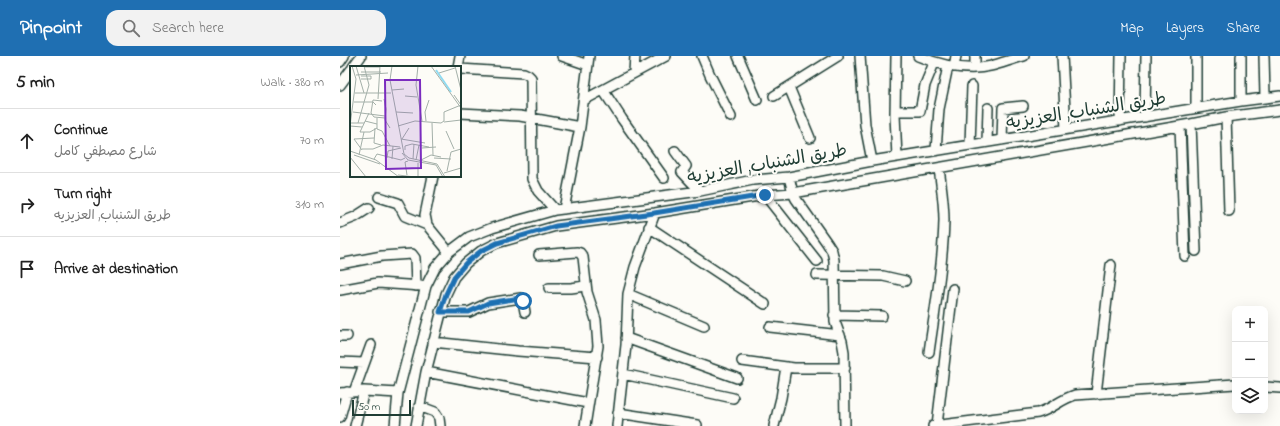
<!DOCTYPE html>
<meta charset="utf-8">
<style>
:root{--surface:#fff;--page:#f2f2f2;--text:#222;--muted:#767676;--line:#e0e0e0;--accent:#1f6fb2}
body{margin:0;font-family:"Indie Flower","Playpen Sans Arabic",sans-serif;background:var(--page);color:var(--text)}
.controls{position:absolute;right:12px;bottom:12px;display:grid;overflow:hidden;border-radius:8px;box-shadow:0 4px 16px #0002}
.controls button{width:36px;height:36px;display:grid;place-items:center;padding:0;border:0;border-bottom:1px solid var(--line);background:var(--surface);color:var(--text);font:20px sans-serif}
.scale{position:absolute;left:12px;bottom:10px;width:59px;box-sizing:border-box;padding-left:4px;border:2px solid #1f3d34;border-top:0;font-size:11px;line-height:14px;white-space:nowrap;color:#1f3d34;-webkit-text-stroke:3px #fdfcf7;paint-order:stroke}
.stop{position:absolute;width:12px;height:12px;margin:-9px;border:3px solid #1f6fb2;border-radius:50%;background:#fff}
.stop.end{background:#1f6fb2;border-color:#fff;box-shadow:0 1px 4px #0008}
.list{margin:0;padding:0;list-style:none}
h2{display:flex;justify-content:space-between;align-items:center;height:52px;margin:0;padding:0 16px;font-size:17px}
h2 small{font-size:13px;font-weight:400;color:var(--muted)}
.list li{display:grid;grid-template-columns:26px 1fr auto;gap:12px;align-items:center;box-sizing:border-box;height:64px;padding:0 16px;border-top:1px solid var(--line)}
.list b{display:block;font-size:15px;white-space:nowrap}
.list p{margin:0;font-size:13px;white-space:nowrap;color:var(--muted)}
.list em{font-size:13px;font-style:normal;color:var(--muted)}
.icon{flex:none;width:22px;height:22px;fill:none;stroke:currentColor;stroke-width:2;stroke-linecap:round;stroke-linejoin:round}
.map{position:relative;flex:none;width:940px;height:370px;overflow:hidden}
header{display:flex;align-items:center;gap:24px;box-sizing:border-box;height:56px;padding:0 20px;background:var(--accent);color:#fff}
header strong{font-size:19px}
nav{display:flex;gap:22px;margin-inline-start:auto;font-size:14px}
.search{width:280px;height:36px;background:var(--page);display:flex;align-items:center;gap:10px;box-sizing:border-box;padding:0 14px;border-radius:12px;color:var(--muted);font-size:15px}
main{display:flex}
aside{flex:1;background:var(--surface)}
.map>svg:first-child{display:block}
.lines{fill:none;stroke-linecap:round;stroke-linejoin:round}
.minor-casing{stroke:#1f3d34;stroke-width:12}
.minor{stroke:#fdfcf7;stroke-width:9}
.route{stroke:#1f6fb2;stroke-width:5}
.labels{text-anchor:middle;stroke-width:4;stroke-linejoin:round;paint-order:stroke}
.street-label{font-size:18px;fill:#1f3d34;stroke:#fdfcf7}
.inset-river{fill:none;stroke:#90dbf1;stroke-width:2}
.inset-road{fill:none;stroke:#a4b0a9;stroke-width:1}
.view{fill:#7b2cbf;fill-opacity:0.15;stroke:#7b2cbf;stroke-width:2}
.inset-edge{fill:none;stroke:#1f3d34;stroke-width:2}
</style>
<header>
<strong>Pinpoint</strong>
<div class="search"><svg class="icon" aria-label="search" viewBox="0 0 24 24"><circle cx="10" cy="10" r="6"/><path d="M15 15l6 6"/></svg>Search here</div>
<nav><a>Map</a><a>Layers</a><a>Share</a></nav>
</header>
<main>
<aside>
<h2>5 min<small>Walk · 380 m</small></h2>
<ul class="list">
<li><svg class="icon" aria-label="ahead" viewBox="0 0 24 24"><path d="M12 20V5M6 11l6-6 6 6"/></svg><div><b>Continue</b><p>شارع مصطفي كامل</p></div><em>70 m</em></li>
<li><svg class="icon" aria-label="right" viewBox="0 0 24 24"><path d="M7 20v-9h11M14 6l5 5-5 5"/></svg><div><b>Turn right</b><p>طريق الشنباب, العزيزيه</p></div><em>310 m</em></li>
<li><svg class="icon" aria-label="arrive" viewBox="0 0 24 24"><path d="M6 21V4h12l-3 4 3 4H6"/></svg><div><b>Arrive at destination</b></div></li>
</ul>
</aside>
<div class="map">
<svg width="940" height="370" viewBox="0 0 940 370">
<rect width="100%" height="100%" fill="#fdfcf7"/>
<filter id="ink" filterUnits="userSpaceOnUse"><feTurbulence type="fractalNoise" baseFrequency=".025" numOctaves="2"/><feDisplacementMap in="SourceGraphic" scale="8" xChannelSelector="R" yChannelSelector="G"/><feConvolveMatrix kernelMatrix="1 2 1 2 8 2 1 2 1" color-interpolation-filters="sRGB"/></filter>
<g filter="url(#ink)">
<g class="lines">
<defs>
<path id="minor" d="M222 0 248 9
M362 0 370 19 391 61
M398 0 417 44
M520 0 525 69 532 105
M556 0 555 59 557 101
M578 0C600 9 627 16 651 10 662 7 673 3 684 0
M722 0 726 73
M856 0V52
M901 0V45
M924 0 925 41
M0 6 4 0
M13 11 21 0
M118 11 120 0
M614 11 616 0
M635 11V0
M120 13 184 17 188 19 191 22 192 123 198 135 215 154
M294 16 295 0
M0 29 11 14
M449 31 470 82
M263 34 282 63 324 122
M434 40 498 0
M244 44 326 0
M555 55H580L585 29 594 7
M120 57 180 60 240 71
M805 61 806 0
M886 61 889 155
M780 65 781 0
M851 68 856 195
M840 70 845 200
M662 84 663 52 683 50
M647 86 648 52
M630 89 632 30
M596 94 599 53 608 10
M335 95 346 110 342 116 360 135
M93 120 85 159 87 169 109 196
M449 121 453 137 456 143 487 187 492 195 494 204 495 266 502 285 504 296 505 370
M425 139 477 205
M39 141 58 147 65 160 87 169
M224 153 240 71 249 0
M0 167 15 161 29 152
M309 171 425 248
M199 199 237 196 240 197 243 201 247 236 256 264 258 290 251 332 245 370
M0 208 42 200 72 198 75 202 76 230
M477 219 543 220 565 225
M209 232H231L245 230
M0 234 38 227 81 230
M288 238 364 270
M100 256H129L148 247 181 242 183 245 185 256
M494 259 542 260
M430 271 500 279
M0 280H7
M286 282 397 322
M93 286 178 295 257 301
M589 296C595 253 603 208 604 164 604 146 601 129 599 112
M402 305 454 312H505
M0 306 24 307
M86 316 248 347
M283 318 393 342
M925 331 940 332
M14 336 31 289
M0 337 24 335 58 337
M756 338 771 209
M79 350 95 356 99 362 100 370
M278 357 357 369
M0 361 7 336
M597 369 613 233
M15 370 24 335
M55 370 58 337 86 230 95 212 109 196 129 181 152 172 215 154 360 135 413 124 449 121 532 105 901 45 940 40
M76 370 86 316 106 238 114 221 126 207 141 195 157 187 216 170 315 157 425 139 453 137 851 68 886 61 940 54
M277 370 286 289 288 238 295 211 315 157
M434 370 441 342 446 311
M593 370 698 357C712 353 721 343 735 339L895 328"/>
</defs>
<use href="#minor" class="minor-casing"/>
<use href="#minor" class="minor"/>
</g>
</g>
<g class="lines" filter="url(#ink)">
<path class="route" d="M183 245 180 242 148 247 129 256H100L106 238 114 221 126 207 141 195 157 187 216 170 314 157 425 139"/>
</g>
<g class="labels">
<g class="street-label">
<text transform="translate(746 54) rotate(-9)" y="6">طريق الشنباب, العزيزيه</text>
<text transform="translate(427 107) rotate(-10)" y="6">طريق الشنباب, العزيزيه</text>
</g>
</g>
<g transform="translate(10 10)">
<rect width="111" height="111" fill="#fdfcf7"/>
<path class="inset-river" d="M86 4 101 26"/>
<path class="inset-road" d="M6 0 14 27M42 0 40 14 54 88 59 92 87 98 95 111M68 0 66 19 72 55M81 0 111 42M105 0 111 24M14 1H30M11 6H31M89 7 105 2M6 9 38 7M11 10H21V13H11M42 24 54 23M5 27H41M104 29 111 39M55 30 67 31M28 33 30 0M34 33 36 43 35 54 40 62M32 35 23 34 21 47 24 51 35 52M4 36H23L26 39M3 46 35 50M46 46 63 47M19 47 10 66H20L27 62M27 52V63L32 65 40 80M15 55 27 58M76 55 75 46 79 34M94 56 111 54M0 57H14M8 57 19 19 14 0M82 57 83 89M0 60 6 13 2 0M0 60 12 61M48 60 65 55 91 57 94 55V46L111 39M25 62 24 77 31 79M96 65 104 83M51 73 75 77M52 73 59 62M72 82 86 81M12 83H23L33 79 50 81M12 84 4 73 24 72M55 84V80L62 78 79 81M0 85 26 94 49 111M52 87 58 94 86 99 93 111M4 89 30 98M9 89 14 66M0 91 16 111M37 92 38 85 51 82M84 92 101 93M24 93 27 88 51 94 55 92M42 93 43 80M63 93 64 78M66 94 69 79M69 95 81 89 91 91M97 105 101 86 111 83M94 107 111 102M48 109 65 111M57 109 55 96 58 95M68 111V97"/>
<path class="view" d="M35 14H70L71 102 36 103Z"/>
<rect width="111" height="111" class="inset-edge"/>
</g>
</svg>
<div class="controls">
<button>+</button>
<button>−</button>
<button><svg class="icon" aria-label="layers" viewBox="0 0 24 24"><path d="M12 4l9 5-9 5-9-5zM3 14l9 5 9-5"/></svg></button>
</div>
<div class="scale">50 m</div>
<div class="stop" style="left:183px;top:245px"></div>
<div class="stop end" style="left:425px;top:139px"></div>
</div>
</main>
